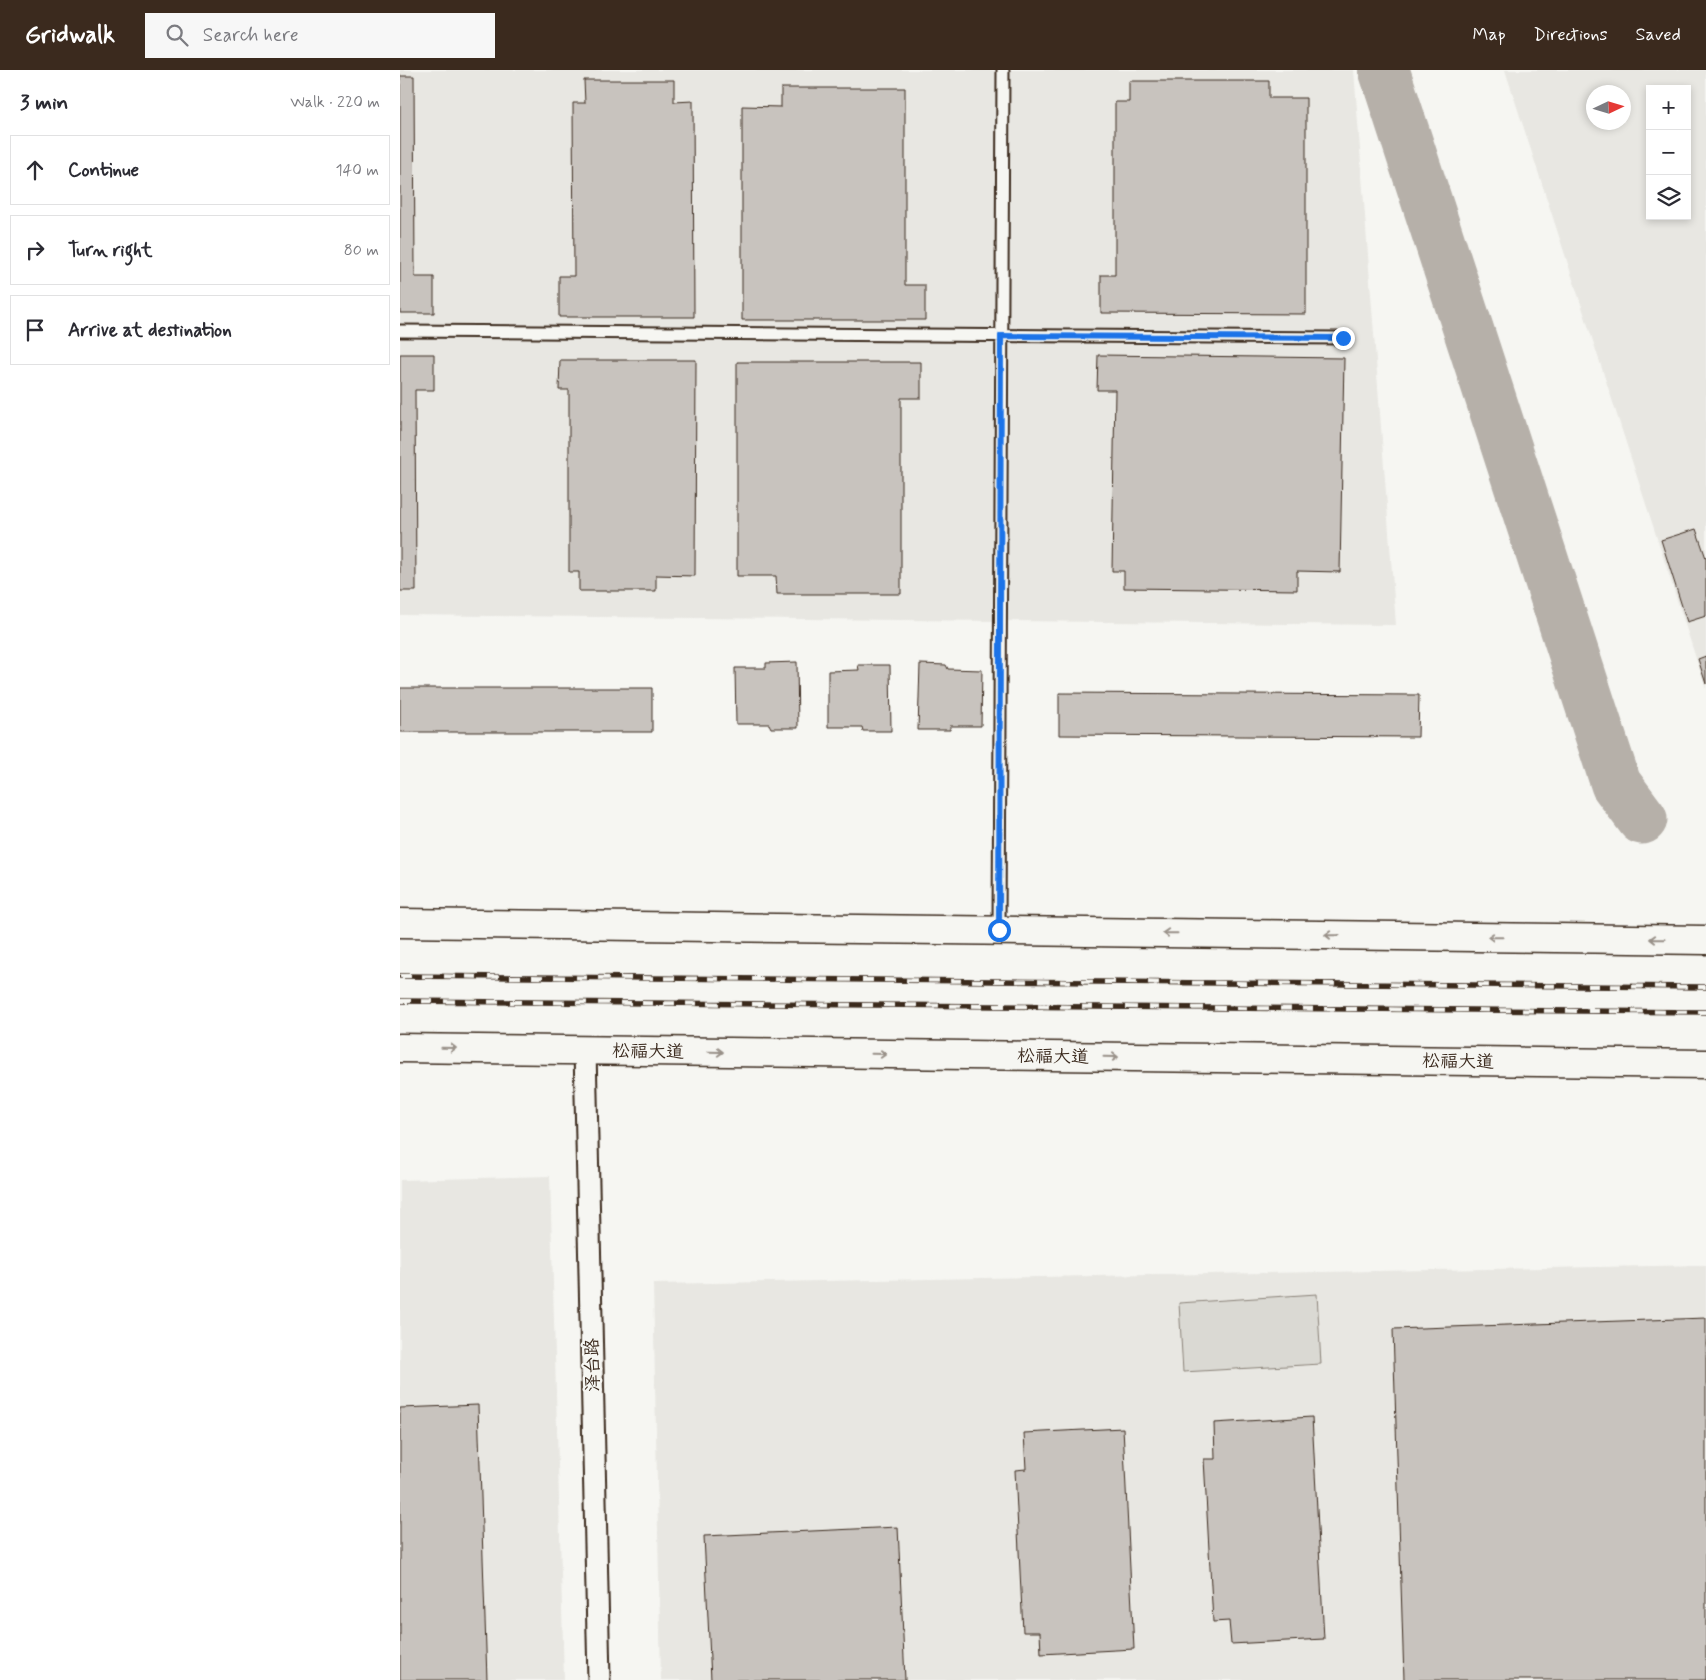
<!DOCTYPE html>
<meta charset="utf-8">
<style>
:root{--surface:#fff;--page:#f7f7f7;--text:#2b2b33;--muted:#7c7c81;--line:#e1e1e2;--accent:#3b2a1e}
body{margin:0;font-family:Mynerve,"LXGW WenKai TC",sans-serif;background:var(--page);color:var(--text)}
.controls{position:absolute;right:15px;top:15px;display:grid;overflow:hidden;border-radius:0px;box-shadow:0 2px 8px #0003}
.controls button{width:45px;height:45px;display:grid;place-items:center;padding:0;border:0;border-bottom:1px solid var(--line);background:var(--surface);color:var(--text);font:25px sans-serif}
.compass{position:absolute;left:1186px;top:15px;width:45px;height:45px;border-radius:50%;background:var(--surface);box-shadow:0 2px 8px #0003;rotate:86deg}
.stop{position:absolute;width:15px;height:15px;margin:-11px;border:4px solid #1a73e8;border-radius:50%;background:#fff}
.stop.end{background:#1a73e8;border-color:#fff;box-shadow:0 1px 5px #0008}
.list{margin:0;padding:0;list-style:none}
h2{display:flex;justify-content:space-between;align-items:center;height:65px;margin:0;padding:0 20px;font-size:21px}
h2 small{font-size:16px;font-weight:400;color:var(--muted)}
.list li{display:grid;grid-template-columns:32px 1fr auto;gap:15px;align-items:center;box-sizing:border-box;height:70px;margin:0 10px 10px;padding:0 10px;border:1px solid var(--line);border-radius:0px}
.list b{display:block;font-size:19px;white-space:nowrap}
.list em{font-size:16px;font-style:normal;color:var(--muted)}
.icon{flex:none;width:28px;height:28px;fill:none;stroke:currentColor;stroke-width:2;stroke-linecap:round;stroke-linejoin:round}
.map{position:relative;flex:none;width:1306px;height:1610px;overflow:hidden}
header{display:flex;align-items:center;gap:30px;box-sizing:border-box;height:70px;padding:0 25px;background:var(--accent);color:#fff}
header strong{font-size:24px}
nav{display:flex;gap:28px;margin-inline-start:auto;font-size:18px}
.search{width:350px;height:45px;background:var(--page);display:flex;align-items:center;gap:12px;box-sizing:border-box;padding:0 18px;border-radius:0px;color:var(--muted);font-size:19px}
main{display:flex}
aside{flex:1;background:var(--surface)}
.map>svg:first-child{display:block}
.built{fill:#e8e7e2;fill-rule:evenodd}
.green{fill:#dad9d3;stroke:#8a8278}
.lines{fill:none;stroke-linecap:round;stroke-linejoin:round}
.river{stroke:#b6b0a9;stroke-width:51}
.building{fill:#c8c3be;stroke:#3b2a1e}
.service-casing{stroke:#3b2a1e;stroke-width:15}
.minor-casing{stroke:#3b2a1e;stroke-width:25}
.primary-casing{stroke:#3b2a1e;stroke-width:31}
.service{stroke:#f6f6f2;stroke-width:11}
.minor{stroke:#f6f6f2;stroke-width:21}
.primary{stroke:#f6f6f2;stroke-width:28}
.rail-casing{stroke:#3b2a1e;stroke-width:5.5}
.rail{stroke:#f6f6f2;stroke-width:4;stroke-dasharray:11;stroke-linecap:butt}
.oneway{stroke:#989088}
.route{stroke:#1a73e8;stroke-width:6}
.labels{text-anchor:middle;stroke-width:4.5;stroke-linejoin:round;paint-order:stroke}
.street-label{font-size:18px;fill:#3b2a1e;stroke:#f6f6f2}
</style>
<header>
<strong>Gridwalk</strong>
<div class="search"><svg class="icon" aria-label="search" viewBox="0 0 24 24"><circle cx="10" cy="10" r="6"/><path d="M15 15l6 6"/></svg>Search here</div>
<nav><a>Map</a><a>Directions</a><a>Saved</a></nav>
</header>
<main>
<aside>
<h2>3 min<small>Walk · 220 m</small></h2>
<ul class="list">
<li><svg class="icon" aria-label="ahead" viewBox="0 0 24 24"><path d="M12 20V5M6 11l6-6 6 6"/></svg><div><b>Continue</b></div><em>140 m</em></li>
<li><svg class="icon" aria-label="right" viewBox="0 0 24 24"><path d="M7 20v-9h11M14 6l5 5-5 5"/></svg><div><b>Turn right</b></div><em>80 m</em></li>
<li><svg class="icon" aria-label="arrive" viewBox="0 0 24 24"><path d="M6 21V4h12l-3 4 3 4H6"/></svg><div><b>Arrive at destination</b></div></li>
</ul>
</aside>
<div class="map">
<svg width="1306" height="1610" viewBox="0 0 1306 1610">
<rect width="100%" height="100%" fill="#f6f6f2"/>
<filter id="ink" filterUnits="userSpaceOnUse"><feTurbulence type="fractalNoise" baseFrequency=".02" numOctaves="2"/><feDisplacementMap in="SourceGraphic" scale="10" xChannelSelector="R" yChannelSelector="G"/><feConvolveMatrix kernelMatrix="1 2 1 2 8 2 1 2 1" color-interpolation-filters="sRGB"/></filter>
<g filter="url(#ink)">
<path class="built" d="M0 0H954L996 555 0 545Z
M1105 0H1306V619ZM1250 19H1287V146H1250ZM1194 22H1224V52H1194Z
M150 1106 164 1610H0V1110Z
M1306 1195V1610H261L253 1214Z"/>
<path class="green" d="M917 1224 921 1294 783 1302 779 1233Z"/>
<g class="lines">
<path class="river" d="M984 0 1216 714 1242 749"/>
</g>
<path class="building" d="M0 6H14L15 207H34V243H0Z
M184 10H274V32L293 31 294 247H159V206H174L173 33H185Z
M729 11H869V28H906V244L701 243V205H715V32H729Z
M381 18H505V215H525V250H342V36L381 37Z
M0 284H34V320H15L16 521H0Z
M698 285 944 288 940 502 897 501V520L724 518V501H712L715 320H697Z
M160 290H296L295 506 256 505V521H179V502H169V320H159Z
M337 292H521V328H501V524H377L376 506H337Z
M1296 459 1306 488V546L1287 552 1261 470Z
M1306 586V614L1298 589Z
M397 592 398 658H371L369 654H336L335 598H366V593Z
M520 594 546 595 548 599 582 600 581 656H550V660H518Z
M458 595H490L491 661H463L462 657H428V601L459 600Z
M0 618H252V662H0Z
M659 623 1019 625 1018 667 659 665Z
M1306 1248V1610H1004L993 1259Z
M78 1335 87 1610H0V1338Z
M912 1347 924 1569 831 1574 829 1551 813 1552 804 1389H815L814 1353Z
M723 1358 734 1579 641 1584 640 1562H623L615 1400 626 1399 624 1363Z
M498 1457 505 1610H311L304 1466Z"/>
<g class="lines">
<defs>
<path id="service" d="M0 261 943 268
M599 860 603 0"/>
<path id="minor" d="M185 980 199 1610"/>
<path id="primary" d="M0 853 1306 870
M0 978 1306 994"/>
</defs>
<use href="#service" class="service-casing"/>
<use href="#minor" class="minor-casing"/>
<use href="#primary" class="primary-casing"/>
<use href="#service" class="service"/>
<use href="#minor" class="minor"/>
<use href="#primary" class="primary"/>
<defs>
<path id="rail" d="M0 906 1306 917
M0 931 1306 942"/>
</defs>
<use href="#rail" class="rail-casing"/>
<use href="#rail" class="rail"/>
</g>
<defs><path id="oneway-shaft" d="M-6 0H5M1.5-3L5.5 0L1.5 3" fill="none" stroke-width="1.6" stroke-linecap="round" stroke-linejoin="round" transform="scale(1.25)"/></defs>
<g class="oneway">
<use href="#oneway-shaft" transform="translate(770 863) rotate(-179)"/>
<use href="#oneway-shaft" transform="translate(932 865) rotate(-179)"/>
<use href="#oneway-shaft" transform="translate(1095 867) rotate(-179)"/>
<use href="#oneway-shaft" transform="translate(1257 869) rotate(-179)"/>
<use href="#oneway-shaft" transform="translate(49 978) rotate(1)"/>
<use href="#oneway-shaft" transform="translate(316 982) rotate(1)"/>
<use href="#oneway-shaft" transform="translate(479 984) rotate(1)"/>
<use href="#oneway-shaft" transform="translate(711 987) rotate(1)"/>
</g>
</g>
<g class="lines" filter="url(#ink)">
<path class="route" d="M599 860 601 266 943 268"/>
</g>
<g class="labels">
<g class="street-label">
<text transform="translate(248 981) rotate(1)" y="6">松福大道</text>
<text transform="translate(653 986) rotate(1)" y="6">松福大道</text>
<text transform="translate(1058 991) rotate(1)" y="6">松福大道</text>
<text transform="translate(192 1295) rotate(-91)" y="6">泽台路</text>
</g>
</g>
</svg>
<div class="controls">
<button>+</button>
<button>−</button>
<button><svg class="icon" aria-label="layers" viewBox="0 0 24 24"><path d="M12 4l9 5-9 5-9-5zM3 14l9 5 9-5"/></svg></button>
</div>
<svg class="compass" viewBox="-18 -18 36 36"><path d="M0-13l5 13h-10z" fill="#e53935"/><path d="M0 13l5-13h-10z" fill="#7c7c81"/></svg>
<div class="stop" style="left:599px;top:860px"></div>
<div class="stop end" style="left:943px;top:268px"></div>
</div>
</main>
